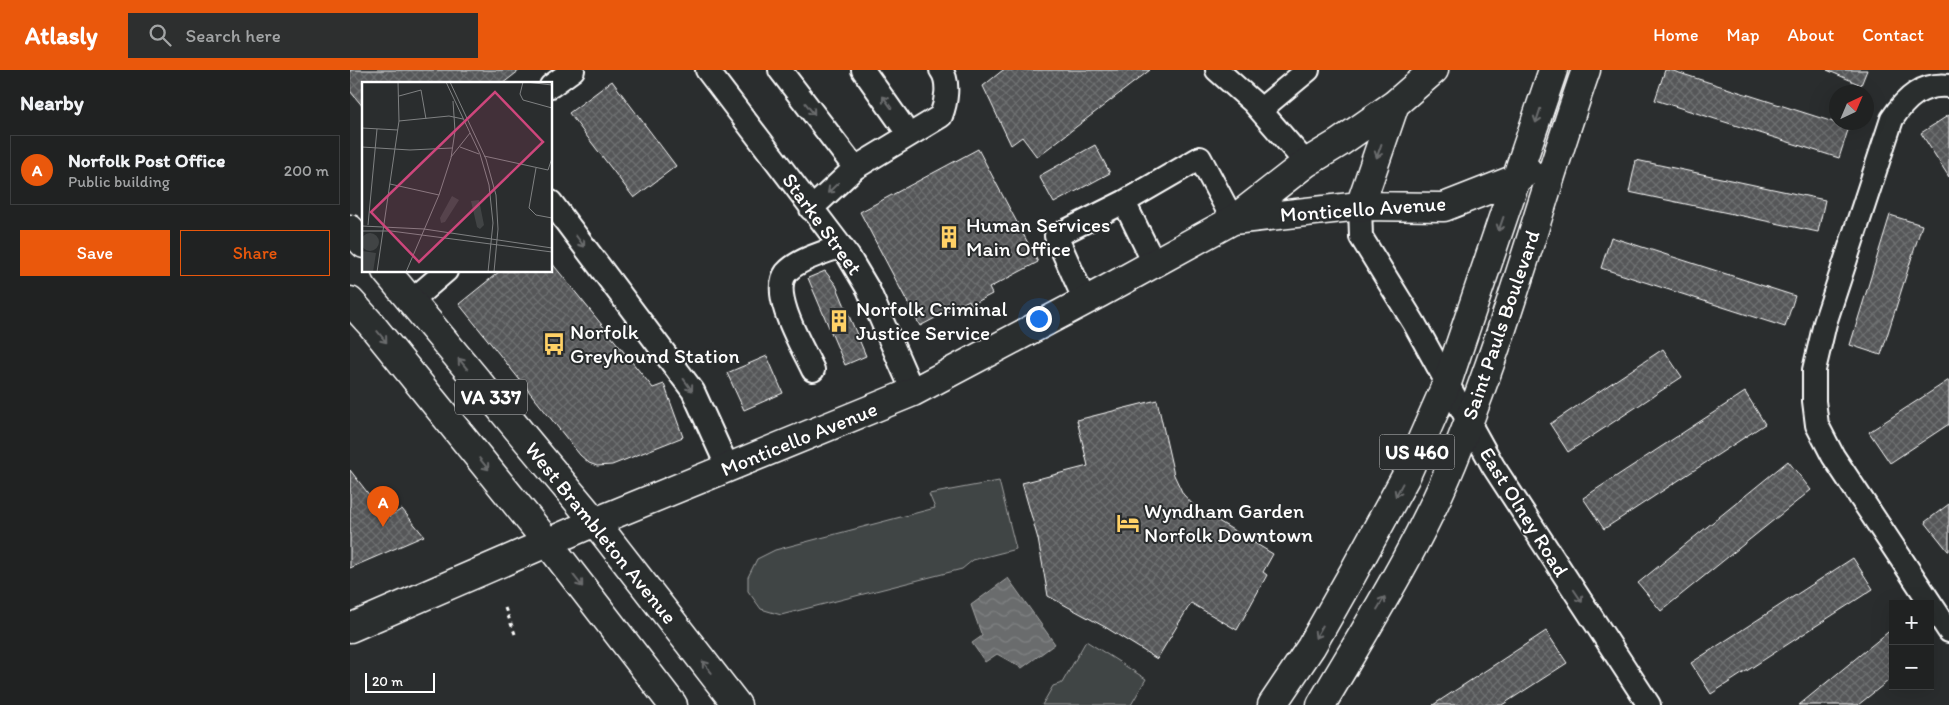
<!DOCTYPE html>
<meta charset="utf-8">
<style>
:root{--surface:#202222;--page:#2d2f2f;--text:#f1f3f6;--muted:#a2a4a5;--line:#3d3f40;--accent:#ea580c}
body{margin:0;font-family:Itim,sans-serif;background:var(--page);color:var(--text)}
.controls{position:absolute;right:15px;bottom:15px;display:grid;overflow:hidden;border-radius:0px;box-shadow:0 5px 20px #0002}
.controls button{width:45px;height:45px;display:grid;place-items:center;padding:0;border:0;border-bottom:1px solid var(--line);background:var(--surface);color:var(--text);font:25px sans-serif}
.compass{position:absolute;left:1479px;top:15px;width:45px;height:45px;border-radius:50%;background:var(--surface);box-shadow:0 5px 20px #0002;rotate:44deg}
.scale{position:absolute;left:15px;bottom:12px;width:70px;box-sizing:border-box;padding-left:5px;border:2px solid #fff;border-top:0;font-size:14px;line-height:18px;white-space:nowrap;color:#fff;-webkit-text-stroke:4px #2a2d2e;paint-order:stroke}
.you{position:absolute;left:688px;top:248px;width:18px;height:18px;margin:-12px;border:4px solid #fff;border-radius:50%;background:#1a73e8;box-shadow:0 0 0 8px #1a73e833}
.badge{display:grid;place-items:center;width:32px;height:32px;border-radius:50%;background:var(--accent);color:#fff;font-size:16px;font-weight:700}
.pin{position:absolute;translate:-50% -41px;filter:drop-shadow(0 1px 2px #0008)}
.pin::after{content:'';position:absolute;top:26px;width:18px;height:15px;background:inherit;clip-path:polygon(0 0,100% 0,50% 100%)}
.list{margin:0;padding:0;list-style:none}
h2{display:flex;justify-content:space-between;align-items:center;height:65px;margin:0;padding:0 20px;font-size:21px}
h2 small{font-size:16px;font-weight:400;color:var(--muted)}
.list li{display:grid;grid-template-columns:32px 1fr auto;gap:15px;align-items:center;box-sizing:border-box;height:70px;margin:0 10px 10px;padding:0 10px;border:1px solid var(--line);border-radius:0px}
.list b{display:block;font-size:19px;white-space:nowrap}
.list p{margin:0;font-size:16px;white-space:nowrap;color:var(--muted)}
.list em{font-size:16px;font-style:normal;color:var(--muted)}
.actions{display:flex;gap:10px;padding:15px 20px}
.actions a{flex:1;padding:11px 0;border:1px solid var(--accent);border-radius:0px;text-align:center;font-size:18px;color:var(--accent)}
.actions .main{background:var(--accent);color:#fff}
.icon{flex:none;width:28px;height:28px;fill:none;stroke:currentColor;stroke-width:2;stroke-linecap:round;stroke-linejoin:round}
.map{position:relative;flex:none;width:1599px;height:635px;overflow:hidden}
header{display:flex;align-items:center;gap:30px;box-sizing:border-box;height:70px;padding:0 25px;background:var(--accent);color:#fff}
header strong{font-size:24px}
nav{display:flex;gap:28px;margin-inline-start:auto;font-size:18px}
.search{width:350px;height:45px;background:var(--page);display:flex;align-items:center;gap:12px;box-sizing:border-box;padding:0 18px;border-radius:0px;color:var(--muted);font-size:19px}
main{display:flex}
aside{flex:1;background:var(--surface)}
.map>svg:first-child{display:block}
.grass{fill:#414445;stroke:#a0a2a2}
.water{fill:url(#water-waves);stroke:#a6a7a7}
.building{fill:url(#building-cross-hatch);stroke:#fff}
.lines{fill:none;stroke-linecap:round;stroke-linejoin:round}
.minor-casing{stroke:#fff;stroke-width:26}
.major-casing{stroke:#fff;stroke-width:31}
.path{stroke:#fff;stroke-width:3;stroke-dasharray:4 4;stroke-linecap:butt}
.minor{stroke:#2a2d2e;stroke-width:22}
.major{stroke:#2a2d2e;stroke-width:28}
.oneway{stroke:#6a6c6d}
.labels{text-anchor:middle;stroke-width:4;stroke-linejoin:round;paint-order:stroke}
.shield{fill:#2a2d2e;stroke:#bfc0c0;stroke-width:1}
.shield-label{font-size:20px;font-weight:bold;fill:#fff}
.street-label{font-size:21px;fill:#fff;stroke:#2a2d2e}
.poi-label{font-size:21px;fill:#fff;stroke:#2a2d2e;text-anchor:start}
.inset-road{fill:none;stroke:#7f8182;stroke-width:1}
.view{fill:#ce467c;fill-opacity:0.15;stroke:#ce467c;stroke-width:2.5}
.inset-edge{fill:none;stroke:#fff;stroke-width:2.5}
</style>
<header>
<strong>Atlasly</strong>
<div class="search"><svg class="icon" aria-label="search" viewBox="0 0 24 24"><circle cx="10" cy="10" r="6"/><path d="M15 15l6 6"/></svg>Search here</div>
<nav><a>Home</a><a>Map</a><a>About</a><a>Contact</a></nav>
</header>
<main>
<aside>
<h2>Nearby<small></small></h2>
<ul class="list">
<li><span class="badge">A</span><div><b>Norfolk Post Office</b><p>Public building</p></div><em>200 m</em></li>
</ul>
<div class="actions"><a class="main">Save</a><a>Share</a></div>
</aside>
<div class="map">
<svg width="1599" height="635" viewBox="0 0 1599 635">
<defs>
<pattern id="water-waves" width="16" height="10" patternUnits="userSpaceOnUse" patternTransform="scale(1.25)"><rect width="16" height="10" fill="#6a6c6d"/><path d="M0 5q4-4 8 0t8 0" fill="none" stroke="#808283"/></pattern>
<pattern id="building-cross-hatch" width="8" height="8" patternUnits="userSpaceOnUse" patternTransform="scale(1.25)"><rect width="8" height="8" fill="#555758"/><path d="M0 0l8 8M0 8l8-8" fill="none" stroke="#6e7071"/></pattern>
</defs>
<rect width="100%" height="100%" fill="#2a2d2e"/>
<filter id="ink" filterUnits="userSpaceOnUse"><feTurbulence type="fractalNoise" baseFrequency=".02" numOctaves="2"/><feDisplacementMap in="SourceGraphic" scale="10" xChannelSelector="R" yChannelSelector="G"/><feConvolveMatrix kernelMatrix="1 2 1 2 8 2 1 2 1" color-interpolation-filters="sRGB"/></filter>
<g filter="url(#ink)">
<path class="grass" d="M649 411 666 479 623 490 612 499 431 545 411 539 398 521V507L407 489 425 480 585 438 579 424Z
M736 571 796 609 781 635H692L703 616 712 613Z"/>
<path class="water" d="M658 508 705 574 672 598 647 584 635 592 622 573 632 566 621 535Z"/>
<path class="building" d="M0 0H170L152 14H14V38L0 21Z
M653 0H800L687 87 672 67 661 75 633 16Z
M1315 0H1320L1499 57 1489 88 1305 30Z
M1477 0H1517L1511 15Z
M262 11 326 96 284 128 219 43Z
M1599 45V107L1571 63Z
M745 75 760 103 704 133 689 106Z
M628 79 688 192 639 218 642 224 621 235 619 230 570 256 510 142Z
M1286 90 1475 130 1468 162 1279 122Z
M1540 145 1572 155 1531 285 1500 275Z
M1261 167 1445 226 1435 257 1251 198Z
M201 192 303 318 314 314 333 367 262 395 247 396 239 393 230 385 109 234 150 201H201Z
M475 201 486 215 516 286 495 295 458 208Z
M1313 279 1332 307 1218 382 1200 354Z
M417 286 433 323 394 340 377 303Z
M1599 310V354L1540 393 1519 362Z
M1395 322 1415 354 1254 459 1233 428Z
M807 330 824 405 833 424 845 437 923 484 913 502 917 505 887 560 841 533 807 589 755 557 698 526 688 469 672 413 738 396 727 350Z
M1438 391 1461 420 1311 541 1288 513Z
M0 400 37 448 52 439 74 466 0 498Z
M1599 434V481H1598L1575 452Z
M1503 488 1523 519 1361 624 1341 593Z
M1543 558V607L1508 635H1449Z
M1196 561 1217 593 1152 635H1083Z"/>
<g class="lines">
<defs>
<path id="minor" d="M357 0 499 187 518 219 563 322
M430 0 505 98
M513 0 559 65
M867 0 903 32 956 93
M201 16 223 0
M1599 16C1572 13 1556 28 1542 49L1475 253 1464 300V331L1467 355 1483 386 1599 561
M910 40 958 0
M201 132 343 321 378 398
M774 132 804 193
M1010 136 1011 167 1064 253 1143 396 1299 635
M461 139 505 98 591 46C596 33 600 12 591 0
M61 231 96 201
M735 231 706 166 774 132 850 88 883 150
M463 300C453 278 420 225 436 203 448 189 474 183 491 176"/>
<path id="major" d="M1010 136 1045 34
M883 150 1010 136 1094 137 1168 108 1178 101
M0 159 14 174
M36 201 245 452 387 635
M0 231 20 253 198 473 323 635
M0 558 245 452 563 322 750 223 883 150 956 93 989 73 1045 34 1084 0
M922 635 961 577 1003 503 1055 408 1097 313 1203 0
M971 635C1020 552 1073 469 1108 379 1158 255 1192 126 1236 0"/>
</defs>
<use href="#minor" class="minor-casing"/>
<use href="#major" class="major-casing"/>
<path class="path" d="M155 538 165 564"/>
<use href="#minor" class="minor"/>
<use href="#major" class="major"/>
</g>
<defs><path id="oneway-shaft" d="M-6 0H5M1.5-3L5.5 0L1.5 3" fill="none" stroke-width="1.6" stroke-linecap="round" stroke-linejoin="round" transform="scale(1.25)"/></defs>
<g class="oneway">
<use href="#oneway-shaft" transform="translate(537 32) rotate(-126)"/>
<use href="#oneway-shaft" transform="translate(460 39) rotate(52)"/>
<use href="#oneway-shaft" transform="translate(1188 46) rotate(108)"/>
<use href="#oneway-shaft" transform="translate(1029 81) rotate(109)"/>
<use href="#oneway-shaft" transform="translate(483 118) rotate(136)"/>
<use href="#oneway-shaft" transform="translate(1151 154) rotate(109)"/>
<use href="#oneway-shaft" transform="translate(230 171) rotate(53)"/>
<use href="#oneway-shaft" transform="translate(32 267) rotate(51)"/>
<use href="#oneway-shaft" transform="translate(113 294) rotate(-130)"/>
<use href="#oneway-shaft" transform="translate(338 315) rotate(54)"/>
<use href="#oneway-shaft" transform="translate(134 394) rotate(51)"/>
<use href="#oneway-shaft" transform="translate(1049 420) rotate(118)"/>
<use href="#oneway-shaft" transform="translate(228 511) rotate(52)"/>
<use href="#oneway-shaft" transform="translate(1228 526) rotate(56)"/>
<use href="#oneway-shaft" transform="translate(1031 533) rotate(-59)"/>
<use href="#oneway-shaft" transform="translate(969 562) rotate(120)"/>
<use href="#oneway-shaft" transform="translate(357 597) rotate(-128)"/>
</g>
</g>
<defs>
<symbol id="building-bare" viewBox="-9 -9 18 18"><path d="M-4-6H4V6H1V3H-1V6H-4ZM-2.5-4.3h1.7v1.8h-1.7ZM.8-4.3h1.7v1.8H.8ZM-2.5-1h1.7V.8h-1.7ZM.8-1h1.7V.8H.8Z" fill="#ffd166" stroke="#2a2d2e" stroke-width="2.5" paint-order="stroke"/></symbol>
<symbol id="bus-bare" viewBox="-9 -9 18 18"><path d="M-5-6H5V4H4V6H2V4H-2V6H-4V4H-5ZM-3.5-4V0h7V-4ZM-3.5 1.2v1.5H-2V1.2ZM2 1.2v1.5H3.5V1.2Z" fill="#ffd166" stroke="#2a2d2e" stroke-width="2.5" paint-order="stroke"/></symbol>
<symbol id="hotel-bare" viewBox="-9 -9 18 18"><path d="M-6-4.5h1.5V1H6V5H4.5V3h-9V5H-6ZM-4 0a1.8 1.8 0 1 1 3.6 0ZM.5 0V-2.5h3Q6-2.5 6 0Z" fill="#ffd166" stroke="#2a2d2e" stroke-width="2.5" paint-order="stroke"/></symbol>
</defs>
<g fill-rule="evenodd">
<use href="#building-bare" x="583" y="151" width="32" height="32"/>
<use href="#building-bare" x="473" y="235" width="32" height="32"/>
<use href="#bus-bare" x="188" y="258" width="32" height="32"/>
<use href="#hotel-bare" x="762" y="437" width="32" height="32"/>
</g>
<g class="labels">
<g class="shield">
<rect x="105" y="309.5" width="72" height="35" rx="4"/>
<rect x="1029.5" y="364.5" width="75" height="35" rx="4"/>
</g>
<g class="shield-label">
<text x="141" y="334">VA 337</text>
<text x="1067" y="389">US 460</text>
</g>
<g class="street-label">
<text transform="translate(1013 139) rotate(-4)" y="7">Monticello Avenue</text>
<text transform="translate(472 154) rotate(54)" y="7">Starke Street</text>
<text transform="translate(1151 255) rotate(-71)" y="7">Saint Pauls Boulevard</text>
<text transform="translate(449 369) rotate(-22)" y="7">Monticello Avenue</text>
<text transform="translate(1174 442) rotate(58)" y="7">East Olney Road</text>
<text transform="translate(251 463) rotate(51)" y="7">West Brambleton Avenue</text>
</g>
<g class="poi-label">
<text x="616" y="162">Human Services<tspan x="616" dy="24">Main Office</tspan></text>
<text x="506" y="246">Norfolk Criminal<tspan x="506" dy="24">Justice Service</tspan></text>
<text x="220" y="269">Norfolk<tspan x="220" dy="24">Greyhound Station</tspan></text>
<text x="794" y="448">Wyndham Garden<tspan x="794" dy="24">Norfolk Downtown</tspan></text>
</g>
</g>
<g transform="translate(12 12)">
<rect width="190" height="190" fill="#2a2d2e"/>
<path d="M90 114 97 118 83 140 79 141 78 136ZM117 118 122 143 118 147 115 145 109 119ZM-1 160a9 9 0 1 1 18 0a9 9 0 1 1-18 0ZM0 169 14 171 11 190H0Z" fill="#414445"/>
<path class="inset-road" d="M84 0 118 72 127 103 131 141 126 190M88 0 124 77 134 113 136 147 132 190M161 0 158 12 161 18 190 26M164 0 190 3M37 14 59 8 64 37M37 39 87 34 101 37M0 46 36 48M0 65 48 68 90 66M98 65 117 72M122 74 186 88 190 76M89 75 108 51M174 86 167 126 174 133 190 136M28 102 77 113M6 143 15 47M0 144 62 147 190 166M0 149H29L190 170M15 190 37 39 36 0M44 190 77 113 89 76 93 49 91 19"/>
<path class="view" d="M133 10 181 60 57 180 9 130Z"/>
<rect width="190" height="190" class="inset-edge"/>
</g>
</svg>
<div class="controls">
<button>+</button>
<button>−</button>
</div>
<svg class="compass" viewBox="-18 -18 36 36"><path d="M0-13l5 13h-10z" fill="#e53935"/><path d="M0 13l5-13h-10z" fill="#a2a4a5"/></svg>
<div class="scale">20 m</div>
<div class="you"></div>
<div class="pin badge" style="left:33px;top:457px">A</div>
</div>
</main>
